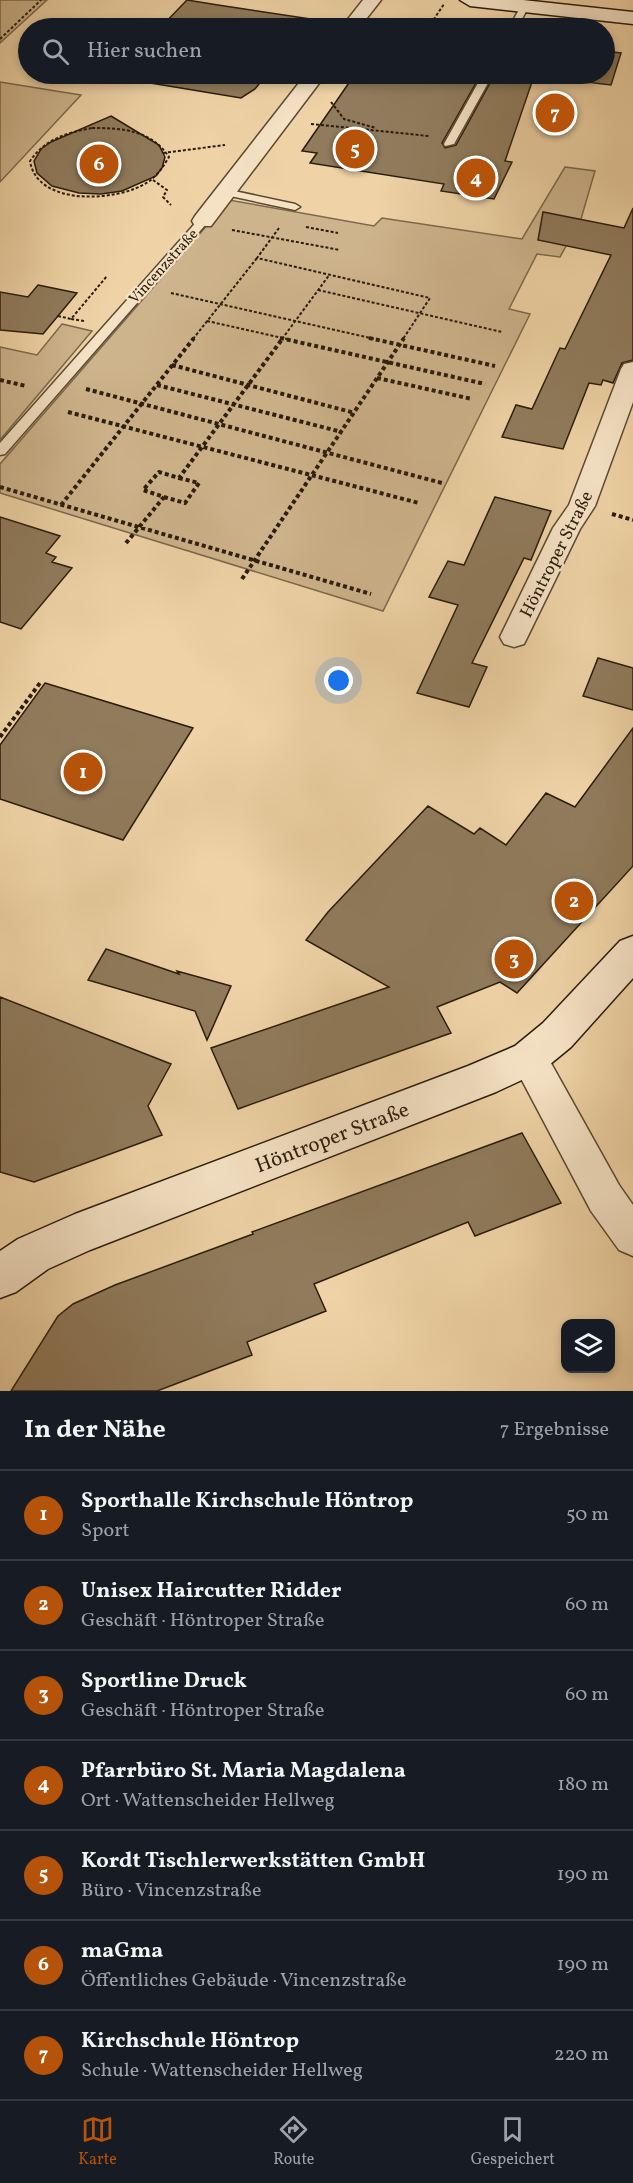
<!DOCTYPE html>
<html lang="de">
<meta charset="utf-8">
<style>
:root{--surface:#171b24;--page:#20242c;--text:#f1f3f6;--muted:#9ea1a6;--line:#363941;--accent:#b45309}
body{margin:0;font-family:Vollkorn,serif;background:var(--page);color:var(--text)}
.controls{position:absolute;right:18px;bottom:18px;display:grid;overflow:hidden;border-radius:12px;box-shadow:0 3px 9px #0003}
.controls button{width:54px;height:54px;display:grid;place-items:center;padding:0;border:0;border-bottom:2px solid var(--line);background:var(--surface);color:var(--text);font:30px sans-serif}
.you{position:absolute;left:339px;top:681px;width:21px;height:21px;margin:-15px;border:4px solid #fff;border-radius:50%;background:#1a73e8;box-shadow:0 0 0 9px #1a73e833}
.badge{display:grid;place-items:center;width:39px;height:39px;border-radius:50%;background:var(--accent);color:#fff;font-size:20px;font-weight:700}
.pin{position:absolute;translate:-50% -50%;border:3px solid #fff;box-shadow:0 2px 6px #0006}
.list{margin:0;padding:0;list-style:none}
h2{display:flex;justify-content:space-between;align-items:center;height:78px;margin:0;padding:0 24px;font-size:26px}
h2 small{font-size:20px;font-weight:400;color:var(--muted)}
.list li{display:grid;grid-template-columns:39px 1fr auto;gap:18px;align-items:center;box-sizing:border-box;height:90px;padding:0 24px;border-top:2px solid var(--line)}
.list b{display:block;font-size:22px;white-space:nowrap}
.list p{margin:0;font-size:20px;white-space:nowrap;color:var(--muted)}
.list em{font-size:20px;font-style:normal;color:var(--muted)}
.icon{flex:none;width:33px;height:33px;fill:none;stroke:currentColor;stroke-width:2;stroke-linecap:round;stroke-linejoin:round}
.map{position:relative;flex:none;width:633px;height:1391px;overflow:hidden}
.search{position:absolute;background:var(--surface);box-shadow:0 3px 9px #0003;left:18px;right:18px;top:18px;height:66px;display:flex;align-items:center;gap:15px;box-sizing:border-box;padding:0 21px;border-radius:33px;color:var(--muted);font-size:22px}
.sheet{height:708px;background:var(--surface)}
nav{display:flex;justify-content:space-around;align-items:center;box-sizing:border-box;height:84px;border-top:2px solid var(--line);background:var(--surface);font-size:16px;color:var(--muted)}
nav a{display:grid;justify-items:center;gap:3px}
nav .on{color:var(--accent)}
.map>svg:first-child{display:block}
.green{fill:#ceb48c;stroke:#7c684c;stroke-width:1.5}
.building{fill:#907b5c;stroke:#2a1c0b;stroke-width:1.5}
.lines{fill:none;stroke-linecap:round;stroke-linejoin:round}
.lane-casing{stroke:#5b4a32;stroke-width:3}
.street-casing{stroke:#5b4a32;stroke-width:3}
.secondary-casing{stroke:#2a1c0b;stroke-width:3}
.path-far1{stroke:#2a1c0b;stroke-width:2;stroke-dasharray:3 2;stroke-linecap:butt}
.path{stroke:#2a1c0b;stroke-width:4;stroke-dasharray:4 3;stroke-linecap:butt}
.lane{fill:#f5e2c5;fill-rule:evenodd}
.street{fill:#f5e2c5;fill-rule:evenodd}
.secondary{fill:#f5e2c5;fill-rule:evenodd}
.labels{text-anchor:middle;stroke-width:4.5;stroke-linejoin:round;paint-order:stroke}
.far-street-label{font-size:15px;fill:#2a1c0b;stroke:#f5e2c5}
.street-label{font-size:18px;fill:#2a1c0b;stroke:#f5e2c5}
.near-street-label{font-size:21px;fill:#2a1c0b;stroke:#f5e2c5}
</style>
<div class="map">
<svg width="633" height="1391" viewBox="0 0 633 1391">
<rect width="100%" height="100%" fill="#efd3a6"/>
<filter id="stains"><feTurbulence type="fractalNoise" baseFrequency=".00333" numOctaves="4"/><feColorMatrix values="0 0 0 0 .2 0 0 0 0 .09 0 0 0 0 .02 0 0 0 .5 -.17"/></filter>
<radialGradient id="worn" r=".72"><stop offset=".6" stop-color="#630" stop-opacity="0"/><stop offset="1" stop-color="#630" stop-opacity=".3"/></radialGradient>
<path class="green" d="M0 0H47L0 43Z
M0 82 81 95 0 182Z
M565 167 595 171 581 219 560 257 537 254 509 309 530 314 383 611 0 493V464L229 200 374 226 382 218 522 239Z
M62 324 92 331 0 440V347L37 355Z"/>
<path class="building" d="M187 0 218 5 311 19 304 28H160Z
M604 51 621 53 611 85 534 76 505 161 512 162 494 199 441 191 444 184 310 163 317 153 302 151 355 74H481L442 143 445 148 456 145 495 74H604Z
M117 74H267L255 89 241 98 114 77Z
M111 116 159 145 165 157 162 168 156 176 122 191 101 194 79 193 52 186 37 173 34 161 41 149 51 142Z
M633 208V360L622 363 613 383 603 380 601 385 589 383 563 449 502 437 516 405 532 409 560 348 565 349 611 255 538 240 543 212 624 228Z
M38 285 77 293 43 334 0 330V292L28 297Z
M495 497 551 511 531 560 524 558 472 663 487 667 469 707 417 693 458 605 429 597 448 561 464 565Z
M0 517 60 536 46 553 56 557 52 562 72 568 21 629 0 622Z
M598 658 633 668V710L583 696Z
M45 683 193 728 123 840 0 799V745Z
M633 728V866L517 993 500 982 437 1007 451 1033 238 1109 211 1048 389 987 306 940 328 912 428 806 474 834 480 828 506 845 546 793 575 807Z
M106 949 179 974 177 971 231 986 207 1040 195 1011 88 980Z
M0 997 171 1064 148 1106 162 1135 34 1182 0 1172Z
M522 1133 561 1203 475 1236 468 1222 314 1284 326 1311 247 1342 252 1355 157 1391H11L58 1316 73 1304 115 1285 253 1234 252 1232Z"/>
<g class="lines">
<defs>
<path id="lane" d="M522 4 529 6 517 28H509Z
M483 74H493L454 144 445 146 444 144Z
M225 189 295 204 300 207 295 210 221 194V190Z
M203 218 208 221 207 223 5 454 0 455V443L199 219Z"/>
<path id="street" d="M363 0H381L359 28H341Z
M306 74H326L211 226H195L192 221 195 216Z
M633 362V402L595 506 580 529 524 644 514 647 504 644 500 637 553 528 569 505 621 369 624 364Z
M529 1042 542 1047 619 1185 633 1205V1256L619 1250 591 1211 516 1069 511 1058 516 1047Z"/>
<path id="secondary" d="M460 0H523L633 12V24L470 6Z
M633 936V978L571 1047 543 1070 496 1092 90 1250 48 1269 16 1292 0 1298V1251L18 1239 75 1214 468 1066 515 1046 543 1023 620 941Z"/>
</defs>
<use href="#lane" class="lane-casing"/>
<use href="#street" class="street-casing"/>
<use href="#secondary" class="secondary-casing"/>
<path class="path-far1" d="M386 24 465 27
M428 28 444 4
M0 39 41 0
M331 102 344 119 376 128
M311 124 429 136
M92 128C123 128 151 130 169 157 163 167 158 175 148 182 118 202 37 207 30 161 45 139 66 133 92 128Z
M163 153 225 145
M153 180 167 190 163 197 171 205
M306 227 338 233
M279 228 257 258 430 298 403 339
M232 230 340 250
M318 290 502 332
M171 293 375 339
M58 316 71 319
M84 321 71 319 107 276
M207 321 287 339
M193 339 257 258
M282 339 330 274"/>
<path class="path" d="M280 338 485 384
M369 338 495 366
M172 365 355 413
M377 378 472 399
M0 380 26 386
M157 385 342 432
M86 389 442 483
M68 412 419 503
M0 487 371 594
M164 497 185 503 199 483 179 478
M61 505 194 338
M612 514 633 520
M126 543 164 497 143 490 159 472 179 478 283 338
M242 579 404 338
M0 737 40 683"/>
<use href="#lane" class="lane"/>
<use href="#street" class="street"/>
<use href="#secondary" class="secondary"/>
</g>
<g class="labels">
<g class="far-street-label">
<text transform="translate(163 266) rotate(-48)" y="5">Vincenzstraße</text>
</g>
<g class="street-label">
<text transform="translate(556 554) rotate(-63)" y="6">Höntroper Straße</text>
</g>
<g class="near-street-label">
<text transform="translate(332 1137) rotate(-21)" y="7">Höntroper Straße</text>
</g>
</g>
<rect width="100%" height="100%" filter="url(#stains)"/>
<rect width="100%" height="100%" fill="url(#worn)"/>
</svg>
<div class="controls">
<button><svg class="icon" aria-label="layers" viewBox="0 0 24 24"><path d="M12 4l9 5-9 5-9-5zM3 14l9 5 9-5"/></svg></button>
</div>
<div class="you"></div>
<div class="pin badge" style="left:83px;top:772px">1</div>
<div class="pin badge" style="left:574px;top:901px">2</div>
<div class="pin badge" style="left:514px;top:959px">3</div>
<div class="pin badge" style="left:476px;top:178px">4</div>
<div class="pin badge" style="left:355px;top:149px">5</div>
<div class="pin badge" style="left:99px;top:164px">6</div>
<div class="pin badge" style="left:555px;top:113px">7</div>
<div class="search"><svg class="icon" aria-label="search" viewBox="0 0 24 24"><circle cx="10" cy="10" r="6"/><path d="M15 15l6 6"/></svg>Hier suchen</div>
</div>
<section class="sheet">
<h2>In der Nähe<small>7 Ergebnisse</small></h2>
<ul class="list">
<li><span class="badge">1</span><div><b>Sporthalle Kirchschule Höntrop</b><p>Sport</p></div><em>50 m</em></li>
<li><span class="badge">2</span><div><b>Unisex Haircutter Ridder</b><p>Geschäft · Höntroper Straße</p></div><em>60 m</em></li>
<li><span class="badge">3</span><div><b>Sportline Druck</b><p>Geschäft · Höntroper Straße</p></div><em>60 m</em></li>
<li><span class="badge">4</span><div><b>Pfarrbüro St. Maria Magdalena</b><p>Ort · Wattenscheider Hellweg</p></div><em>180 m</em></li>
<li><span class="badge">5</span><div><b>Kordt Tischlerwerkstätten GmbH</b><p>Büro · Vincenzstraße</p></div><em>190 m</em></li>
<li><span class="badge">6</span><div><b>maGma</b><p>Öffentliches Gebäude · Vincenzstraße</p></div><em>190 m</em></li>
<li><span class="badge">7</span><div><b>Kirchschule Höntrop</b><p>Schule · Wattenscheider Hellweg</p></div><em>220 m</em></li>
</ul>
</section>
<nav>
<a class="on"><svg class="icon" aria-label="map" viewBox="0 0 24 24"><path d="M3 6l6-2 6 2 6-2v14l-6 2-6-2-6 2zM9 4v14M15 6v14"/></svg>Karte</a>
<a><svg class="icon" aria-label="directions" viewBox="0 0 24 24"><path d="M12 3l9 9-9 9-9-9zM9 14v-3h6M13 9l2 2-2 2"/></svg>Route</a>
<a><svg class="icon" aria-label="saved" viewBox="0 0 24 24"><path d="M7 4h10v16l-5-4-5 4z"/></svg>Gespeichert</a>
</nav>
